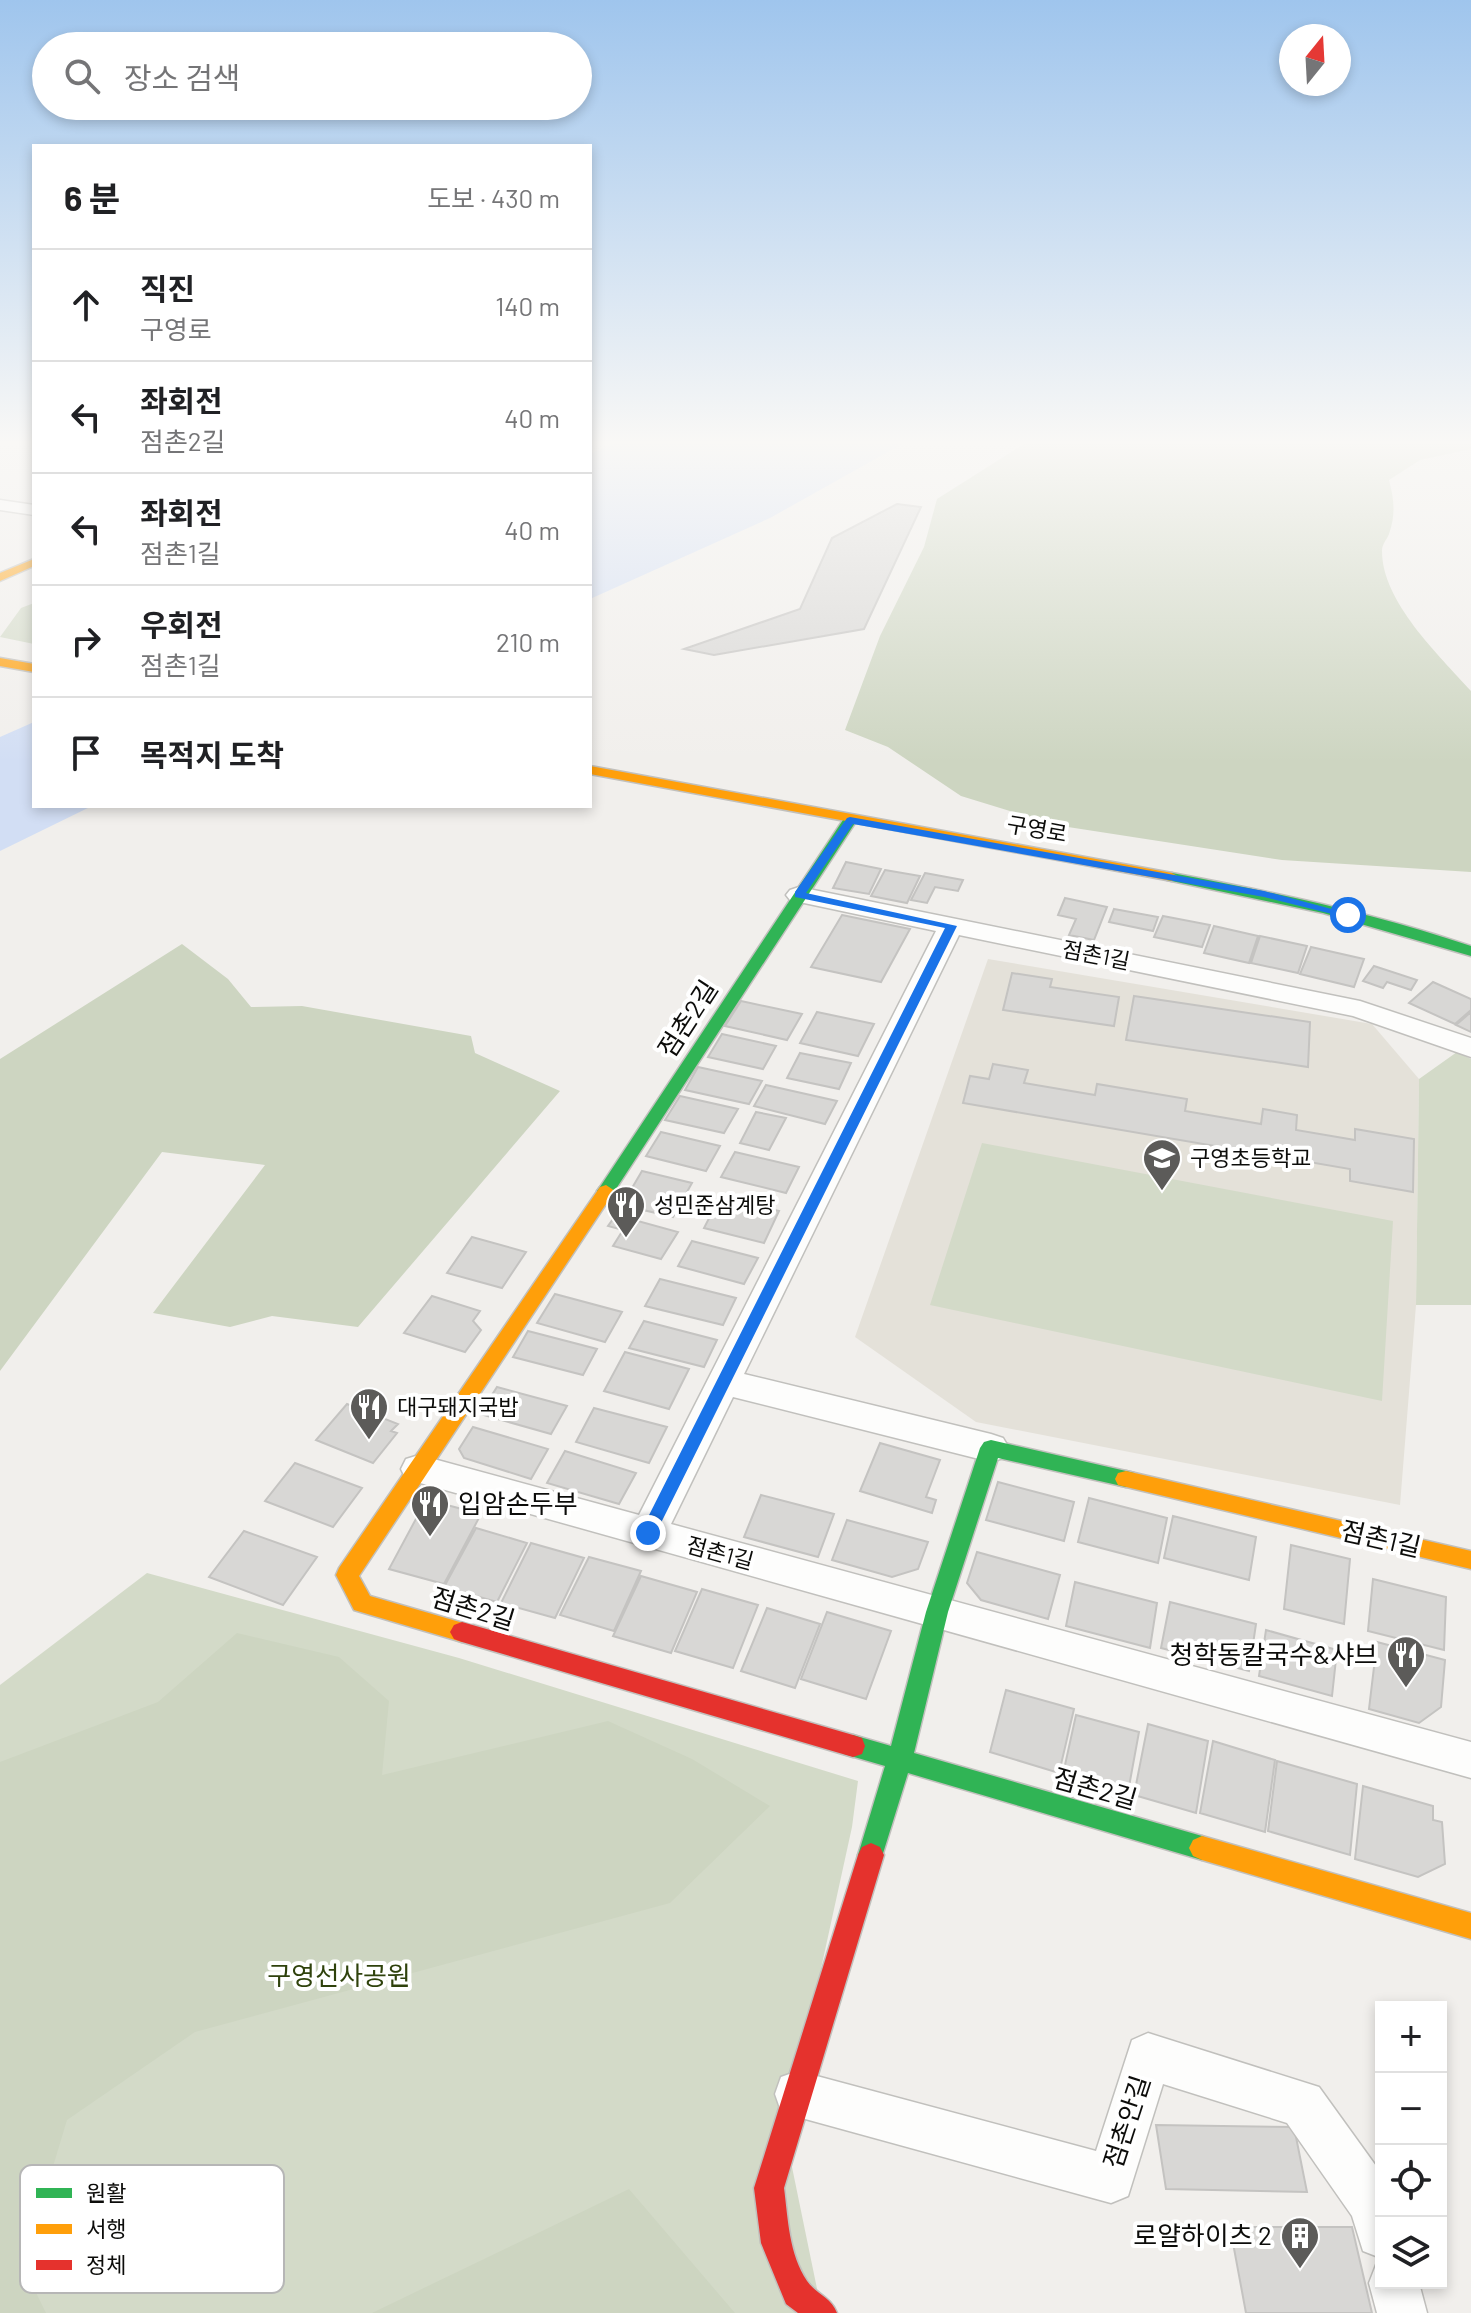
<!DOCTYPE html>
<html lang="ko">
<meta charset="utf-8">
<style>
:root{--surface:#fff;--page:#f2f2f2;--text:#202124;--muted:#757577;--line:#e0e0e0}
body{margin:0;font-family:Barlow,"Noto Sans KR",sans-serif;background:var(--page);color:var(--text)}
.controls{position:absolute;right:24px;bottom:24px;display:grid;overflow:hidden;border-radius:0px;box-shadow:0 4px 12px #0003}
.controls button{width:72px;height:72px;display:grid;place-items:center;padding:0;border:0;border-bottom:2px solid var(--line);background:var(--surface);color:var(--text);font:40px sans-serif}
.compass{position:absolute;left:1279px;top:24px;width:72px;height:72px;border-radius:50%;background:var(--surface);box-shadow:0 4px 12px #0003;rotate:18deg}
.stop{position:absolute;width:24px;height:24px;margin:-18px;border:6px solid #1a73e8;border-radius:50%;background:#fff}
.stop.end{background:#1a73e8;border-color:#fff;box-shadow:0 2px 8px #0008}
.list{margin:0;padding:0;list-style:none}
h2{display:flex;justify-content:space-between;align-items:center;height:104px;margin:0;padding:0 32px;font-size:34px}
h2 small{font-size:26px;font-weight:400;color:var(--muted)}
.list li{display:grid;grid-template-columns:52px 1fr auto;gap:24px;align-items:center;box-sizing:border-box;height:112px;padding:0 32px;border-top:2px solid var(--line)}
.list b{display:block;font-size:30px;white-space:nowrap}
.list p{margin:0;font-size:26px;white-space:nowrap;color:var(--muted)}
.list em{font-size:26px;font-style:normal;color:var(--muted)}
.icon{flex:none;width:44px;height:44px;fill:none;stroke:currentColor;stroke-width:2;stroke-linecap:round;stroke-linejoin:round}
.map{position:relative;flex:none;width:1471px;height:2313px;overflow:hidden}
.search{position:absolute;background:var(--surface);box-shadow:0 4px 12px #0003;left:32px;top:32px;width:560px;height:88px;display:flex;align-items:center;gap:20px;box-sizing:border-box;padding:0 28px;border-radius:44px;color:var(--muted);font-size:30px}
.panel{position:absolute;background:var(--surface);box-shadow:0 4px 12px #0003;left:32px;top:144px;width:560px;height:664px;border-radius:0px}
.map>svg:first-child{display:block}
.built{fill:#e4e1d9}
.green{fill:#d3dac8}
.forest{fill:#cdd5c1}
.water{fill:#d2def4}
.building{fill:#d8d7d5;stroke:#c4c3c1;stroke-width:2}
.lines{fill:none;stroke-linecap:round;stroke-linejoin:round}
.street-casing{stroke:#c1c0bd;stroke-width:3}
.fast-casing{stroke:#c1c0bd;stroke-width:3}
.slow-casing{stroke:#c1c0bd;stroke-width:3}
.jam-casing{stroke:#c1c0bd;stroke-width:3}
.street{fill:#fdfdfc;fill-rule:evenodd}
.fast{fill:#30b455;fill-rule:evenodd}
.slow{fill:#ff9f0a;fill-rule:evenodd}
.jam{fill:#e5322d;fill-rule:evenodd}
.route{fill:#1a73e8}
.labels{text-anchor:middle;stroke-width:8;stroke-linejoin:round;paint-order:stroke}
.street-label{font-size:22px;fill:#0c0c0a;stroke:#fff}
.poi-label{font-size:22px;fill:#0c0c0a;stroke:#fff;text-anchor:start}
.near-street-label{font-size:26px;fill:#0c0c0a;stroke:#fff}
.near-poi-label{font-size:26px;fill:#0c0c0a;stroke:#fff;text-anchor:end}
.near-park-label{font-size:26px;fill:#2f420c;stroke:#fff}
.key{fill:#fff;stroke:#b6b6b6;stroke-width:2}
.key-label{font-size:22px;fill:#0c0c0a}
</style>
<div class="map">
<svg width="1471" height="2313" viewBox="0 0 1471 2313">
<rect width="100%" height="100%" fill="#f1efec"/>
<path class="built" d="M988 959 1372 1024 1419 1079 1416 1305 1400 1505 976 1422 855 1337Z"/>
<path class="green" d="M34 603V644L0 637 21 608Z
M1457 1052 1471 1059V1305H1416L1419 1079Z
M982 1143 1393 1221 1382 1401 930 1305Z
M147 1573 459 1658 858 1781 852 1827 785 2133 822 2313H0V1685Z"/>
<path class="forest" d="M1032 439H1471V449L1420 460 1389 480C1394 499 1396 514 1389 534 1386 541 1382 544 1382 551 1382 602 1439 655 1471 691V872L1282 860 1055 825 961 796 888 747 845 730 880 636 924 547 937 499Z
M182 944 228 979 251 1007 302 1006 471 1036 475 1053 560 1091 358 1327 272 1316 230 1327 153 1313 265 1165 162 1152 0 1371V1059Z
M237 1633 339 1657 389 1701 382 1775 608 1721 692 1759 770 1806 670 1903 195 2032 67 2120 23 2266 46 2313H0V1762L158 1702Z
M629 2189 735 2313H372Z"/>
<path class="water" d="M623 439H911L770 518 590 599V454Z
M34 722V806H92L0 851V737Z"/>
<path class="building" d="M897 504 921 507 864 629 714 655 684 649 800 609 832 538Z
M846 862 881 869 869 894 833 888Z
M885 870 920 876 907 903 871 896Z
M925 873 963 880 958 891 935 887 927 903 911 900Z
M1065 898 1107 907 1094 940 1069 935 1076 919 1058 915Z
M1114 909 1158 917 1153 931 1109 922Z
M842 915 910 929 881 982 811 967Z
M1163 916 1210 925 1202 947 1154 937Z
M1214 926 1258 936 1249 963 1204 953Z
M1260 936 1307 946 1298 973 1251 963Z
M1311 947 1364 959 1354 987 1300 974Z
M1374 966 1417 980 1411 990 1387 982 1383 988 1363 981Z
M1012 973 1052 979 1050 987 1119 997 1114 1026 1003 1010Z
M1433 982 1471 999V1010L1455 1024 1409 1003Z
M1134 996 1310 1022 1308 1067 1126 1040Z
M741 1001 802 1014 787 1040 725 1026Z
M817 1012 874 1024 858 1056 800 1043Z
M1471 1012V1032L1456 1025Z
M722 1034 776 1046 763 1069 708 1057Z
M800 1053 851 1063 839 1089 787 1078Z
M993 1064 1028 1070 1024 1083 1095 1095 1097 1084 1187 1099 1185 1111 1261 1124 1263 1109 1297 1115 1296 1130 1355 1140V1129L1414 1139 1413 1192 1350 1181V1169L963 1103 970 1076 989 1079Z
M698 1067 762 1081 749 1104 685 1090Z
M766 1085 837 1101 825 1124 754 1106Z
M680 1096 738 1109 724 1133 665 1120Z
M756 1112 786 1118 769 1150 740 1143Z
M661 1132 720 1146 706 1171 646 1156Z
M735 1152 799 1167 786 1193 721 1177Z
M642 1171 692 1183 673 1217 622 1205Z
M720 1197 779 1211 764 1243 704 1228Z
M616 1215 678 1232 661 1259 613 1246 623 1230 608 1226Z
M472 1237 526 1252 502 1288 447 1273Z
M692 1241 758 1258 744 1284 678 1266Z
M660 1279 736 1298 723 1325 645 1306Z
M555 1294 622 1312 605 1342 537 1323Z
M432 1296 480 1311 473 1321 481 1330 465 1352 404 1333Z
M644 1321 717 1340 704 1367 629 1348Z
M528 1331 597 1349 583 1375 513 1357Z
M625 1352 689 1369 669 1409 604 1391Z
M497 1387 567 1406 551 1434 480 1414Z
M347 1404 398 1424 391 1431 397 1433 373 1463 316 1440Z
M594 1408 667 1427 649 1463 576 1442Z
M473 1427 548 1449 531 1479 464 1458 459 1449Z
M880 1443 940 1460 926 1497 936 1500 932 1513 860 1491Z
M565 1451 636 1473 619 1504 547 1483Z
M295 1463 362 1488 333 1527 265 1501Z
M998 1482 1074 1502 1064 1541 986 1520Z
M761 1495 834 1514 818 1557 744 1537Z
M1089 1498 1167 1518 1158 1563 1078 1542Z
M443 1504 481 1514 444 1584 389 1569 417 1517Z
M1173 1516 1256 1537 1249 1580 1164 1558Z
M847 1520 928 1542 918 1569 892 1577 832 1560Z
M476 1528 527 1543 497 1602 444 1587Z
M244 1531 317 1557 283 1605 209 1577Z
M531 1543 584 1558 555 1618 501 1603Z
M1291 1545 1350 1559 1344 1624 1284 1609Z
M977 1552 1060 1575 1048 1619 981 1600 967 1583Z
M589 1557 641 1571 614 1631 560 1615Z
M641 1576 697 1592 671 1653 613 1636Z
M1373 1579 1446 1597 1444 1650 1368 1631Z
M1075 1582 1157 1603 1150 1648 1066 1626Z
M702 1589 758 1605 733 1668 675 1651Z
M1170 1602 1256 1624 1249 1671 1161 1648Z
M767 1608 820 1624 795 1688 741 1671Z
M827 1612 891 1631 866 1699 801 1679Z
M1266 1630 1337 1650 1332 1696 1259 1676Z
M1377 1642 1445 1660 1441 1707 1419 1723 1369 1709Z
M1006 1690 1074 1709 1059 1773 990 1752Z
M1076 1715 1139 1732 1128 1792 1063 1774Z
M1148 1724 1208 1741 1196 1813 1134 1795Z
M1213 1741 1275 1760 1265 1832 1200 1813Z
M1277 1761 1357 1784 1350 1855 1268 1831Z
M1363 1786 1433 1806V1820L1442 1822 1445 1864 1418 1877 1355 1859Z
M1156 2125 1294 2127 1307 2192 1166 2189Z
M1230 2227H1352L1372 2313H1246Z"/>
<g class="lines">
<defs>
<path id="street" d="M0 500 34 505V515L0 510Z
M799 887 1360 1001 1471 1038V1057L1353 1016 959 935 744 1374 991 1434 1003 1438 1009 1448 1003 1458 991 1462 733 1397 671 1524 1471 1742V1778L406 1479 401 1469 406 1459 419 1455 639 1515 936 931 790 900 786 895 790 890Z
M1148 2033 1319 2087 1381 2173V2258L1363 2251 1352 2216 1287 2123 1163 2084 1128 2196 1111 2203 798 2117 781 2111 775 2094 781 2077 798 2071 1096 2151 1132 2040Z
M1381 2263V2283H1419L1427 2313H1377L1369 2283 1376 2265Z"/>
<path id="fast" d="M850 816 857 820 612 1195H600L597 1191 600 1187 843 820Z
M1172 873C1273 892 1373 913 1471 946V956L1323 913 1167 880V874Z
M991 1440 1126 1471 1134 1473 1137 1479 1134 1485 1126 1487 998 1458 948 1612 914 1753 1202 1836 1211 1840 1215 1848 1211 1856 1202 1860 908 1773 880 1863 871 1867 862 1863 858 1855 885 1766 844 1754 841 1746 844 1738 853 1735 891 1746 926 1612 980 1448 984 1442Z"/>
<path id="slow" d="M34 559V566L0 581V573Z
M0 658 34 664V672L0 666Z
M590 766 1172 873 1179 877 1172 881 590 774Z
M606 1185 615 1191 612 1195 359 1576 370 1596 470 1625 474 1632 470 1639 462 1642 354 1610 336 1575 339 1568 600 1187Z
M1126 1471 1471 1551V1569L1118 1485 1115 1479 1118 1473Z
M1202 1836 1471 1913V1939L1202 1860 1193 1856 1189 1848 1193 1840Z"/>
<path id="jam" d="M462 1622 853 1735 862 1738 865 1746 862 1754 853 1757 462 1642 454 1639 450 1632 454 1625Z
M871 1843 880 1847 884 1855 784 2188C788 2219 789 2254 807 2281 816 2294 831 2297 837 2313H798L786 2304 761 2243 754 2188 858 1855 862 1847Z"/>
</defs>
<use href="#street" class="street-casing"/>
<use href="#fast" class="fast-casing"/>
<use href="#slow" class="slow-casing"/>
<use href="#jam" class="jam-casing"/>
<use href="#street" class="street"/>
<use href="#fast" class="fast"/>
<use href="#slow" class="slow"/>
<use href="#jam" class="jam"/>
</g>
<linearGradient id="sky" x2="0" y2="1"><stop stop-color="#9fc5ed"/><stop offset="0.58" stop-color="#f9f8f6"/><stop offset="1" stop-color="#f9f8f6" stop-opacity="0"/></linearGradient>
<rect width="1471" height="763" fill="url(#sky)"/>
<path class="route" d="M850 817 1264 891 1354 915 1348 918 1264 897 853 824 806 893 957 926 656 1533 648 1539 640 1533 945 928 795 897V892L847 818Z"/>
<defs>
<symbol id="school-pin" viewBox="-11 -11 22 30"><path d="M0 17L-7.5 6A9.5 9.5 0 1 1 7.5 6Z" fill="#5c5b59" stroke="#fff"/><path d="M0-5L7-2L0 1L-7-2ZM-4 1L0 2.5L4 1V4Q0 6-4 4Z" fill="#fff"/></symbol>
<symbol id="restaurant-pin" viewBox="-11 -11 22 30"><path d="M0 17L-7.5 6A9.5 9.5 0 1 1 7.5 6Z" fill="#5c5b59" stroke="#fff"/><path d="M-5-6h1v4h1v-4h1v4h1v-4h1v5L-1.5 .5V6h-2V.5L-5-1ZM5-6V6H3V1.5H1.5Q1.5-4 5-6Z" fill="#fff"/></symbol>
<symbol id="building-pin" viewBox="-11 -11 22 30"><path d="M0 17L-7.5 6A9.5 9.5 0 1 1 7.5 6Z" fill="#5c5b59" stroke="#fff"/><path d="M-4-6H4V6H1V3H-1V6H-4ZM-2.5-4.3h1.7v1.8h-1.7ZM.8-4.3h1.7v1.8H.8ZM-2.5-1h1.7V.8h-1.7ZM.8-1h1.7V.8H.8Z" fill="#fff"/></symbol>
</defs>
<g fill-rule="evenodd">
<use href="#school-pin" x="1140" y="1136" width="44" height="60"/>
<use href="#restaurant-pin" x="604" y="1183" width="44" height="60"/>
<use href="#restaurant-pin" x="347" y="1385" width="44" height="60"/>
<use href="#restaurant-pin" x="408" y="1482" width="44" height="60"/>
<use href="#restaurant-pin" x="1384" y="1633" width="44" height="60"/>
<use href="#building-pin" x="1278" y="2214" width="44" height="60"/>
</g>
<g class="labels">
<g class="street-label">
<text transform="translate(1037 829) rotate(10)" y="8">구영로</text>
<text transform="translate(1096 955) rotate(11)" y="8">점촌1길</text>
<text transform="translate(720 1553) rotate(15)" y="8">점촌1길</text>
</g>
<g class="poi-label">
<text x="1190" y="1166">구영초등학교</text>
<text x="654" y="1213">성민준삼계탕</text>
<text x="397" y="1415">대구돼지국밥</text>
</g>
<g class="near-street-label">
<text transform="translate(688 1019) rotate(-57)" y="9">점촌2길</text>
<text transform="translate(1381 1539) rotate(13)" y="9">점촌1길</text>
<text transform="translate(473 1609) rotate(17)" y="9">점촌2길</text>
<text transform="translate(1095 1789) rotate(16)" y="9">점촌2길</text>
<text transform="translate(1127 2122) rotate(-72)" y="9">점촌안길</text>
</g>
<g class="near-poi-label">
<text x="458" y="1513" text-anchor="start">입암손두부</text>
<text x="1378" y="1664">청학동칼국수&amp;샤브</text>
<text x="1272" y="2245">로얄하이츠 2</text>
</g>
<g class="near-park-label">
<text x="339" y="1985">구영선사공원</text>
</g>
</g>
<rect x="20" y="2165" width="264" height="128" rx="12" class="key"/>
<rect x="36" y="2188" width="36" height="10" fill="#30b455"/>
<rect x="36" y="2224" width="36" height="10" fill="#ff9f0a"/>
<rect x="36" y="2260" width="36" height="10" fill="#e5322d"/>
<g class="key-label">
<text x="86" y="2201">원활</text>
<text x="86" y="2237">서행</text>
<text x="86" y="2273">정체</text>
</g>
</svg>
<div class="controls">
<button>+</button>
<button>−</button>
<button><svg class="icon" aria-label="locate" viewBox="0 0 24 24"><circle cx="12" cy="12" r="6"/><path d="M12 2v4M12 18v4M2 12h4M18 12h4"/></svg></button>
<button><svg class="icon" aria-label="layers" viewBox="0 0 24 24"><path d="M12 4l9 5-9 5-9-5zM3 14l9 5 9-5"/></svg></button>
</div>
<svg class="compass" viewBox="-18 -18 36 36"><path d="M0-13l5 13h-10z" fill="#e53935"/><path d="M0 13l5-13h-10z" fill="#757577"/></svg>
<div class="stop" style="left:1348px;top:915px"></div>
<div class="stop end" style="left:648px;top:1533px"></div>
<div class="search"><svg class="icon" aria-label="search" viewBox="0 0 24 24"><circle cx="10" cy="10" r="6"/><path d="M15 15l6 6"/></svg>장소 검색</div>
<section class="panel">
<h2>6 분<small>도보 · 430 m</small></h2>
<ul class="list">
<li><svg class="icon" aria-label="ahead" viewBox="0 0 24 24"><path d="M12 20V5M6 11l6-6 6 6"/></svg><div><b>직진</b><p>구영로</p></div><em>140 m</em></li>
<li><svg class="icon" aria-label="left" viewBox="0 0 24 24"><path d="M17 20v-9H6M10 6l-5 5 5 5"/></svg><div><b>좌회전</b><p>점촌2길</p></div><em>40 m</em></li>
<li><svg class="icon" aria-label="left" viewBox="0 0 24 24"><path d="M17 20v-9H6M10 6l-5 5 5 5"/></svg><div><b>좌회전</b><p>점촌1길</p></div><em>40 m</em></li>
<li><svg class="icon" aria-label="right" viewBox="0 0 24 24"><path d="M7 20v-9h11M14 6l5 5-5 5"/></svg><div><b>우회전</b><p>점촌1길</p></div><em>210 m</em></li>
<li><svg class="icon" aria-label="arrive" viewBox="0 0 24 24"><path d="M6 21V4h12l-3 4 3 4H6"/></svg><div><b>목적지 도착</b></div></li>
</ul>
</section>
</div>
